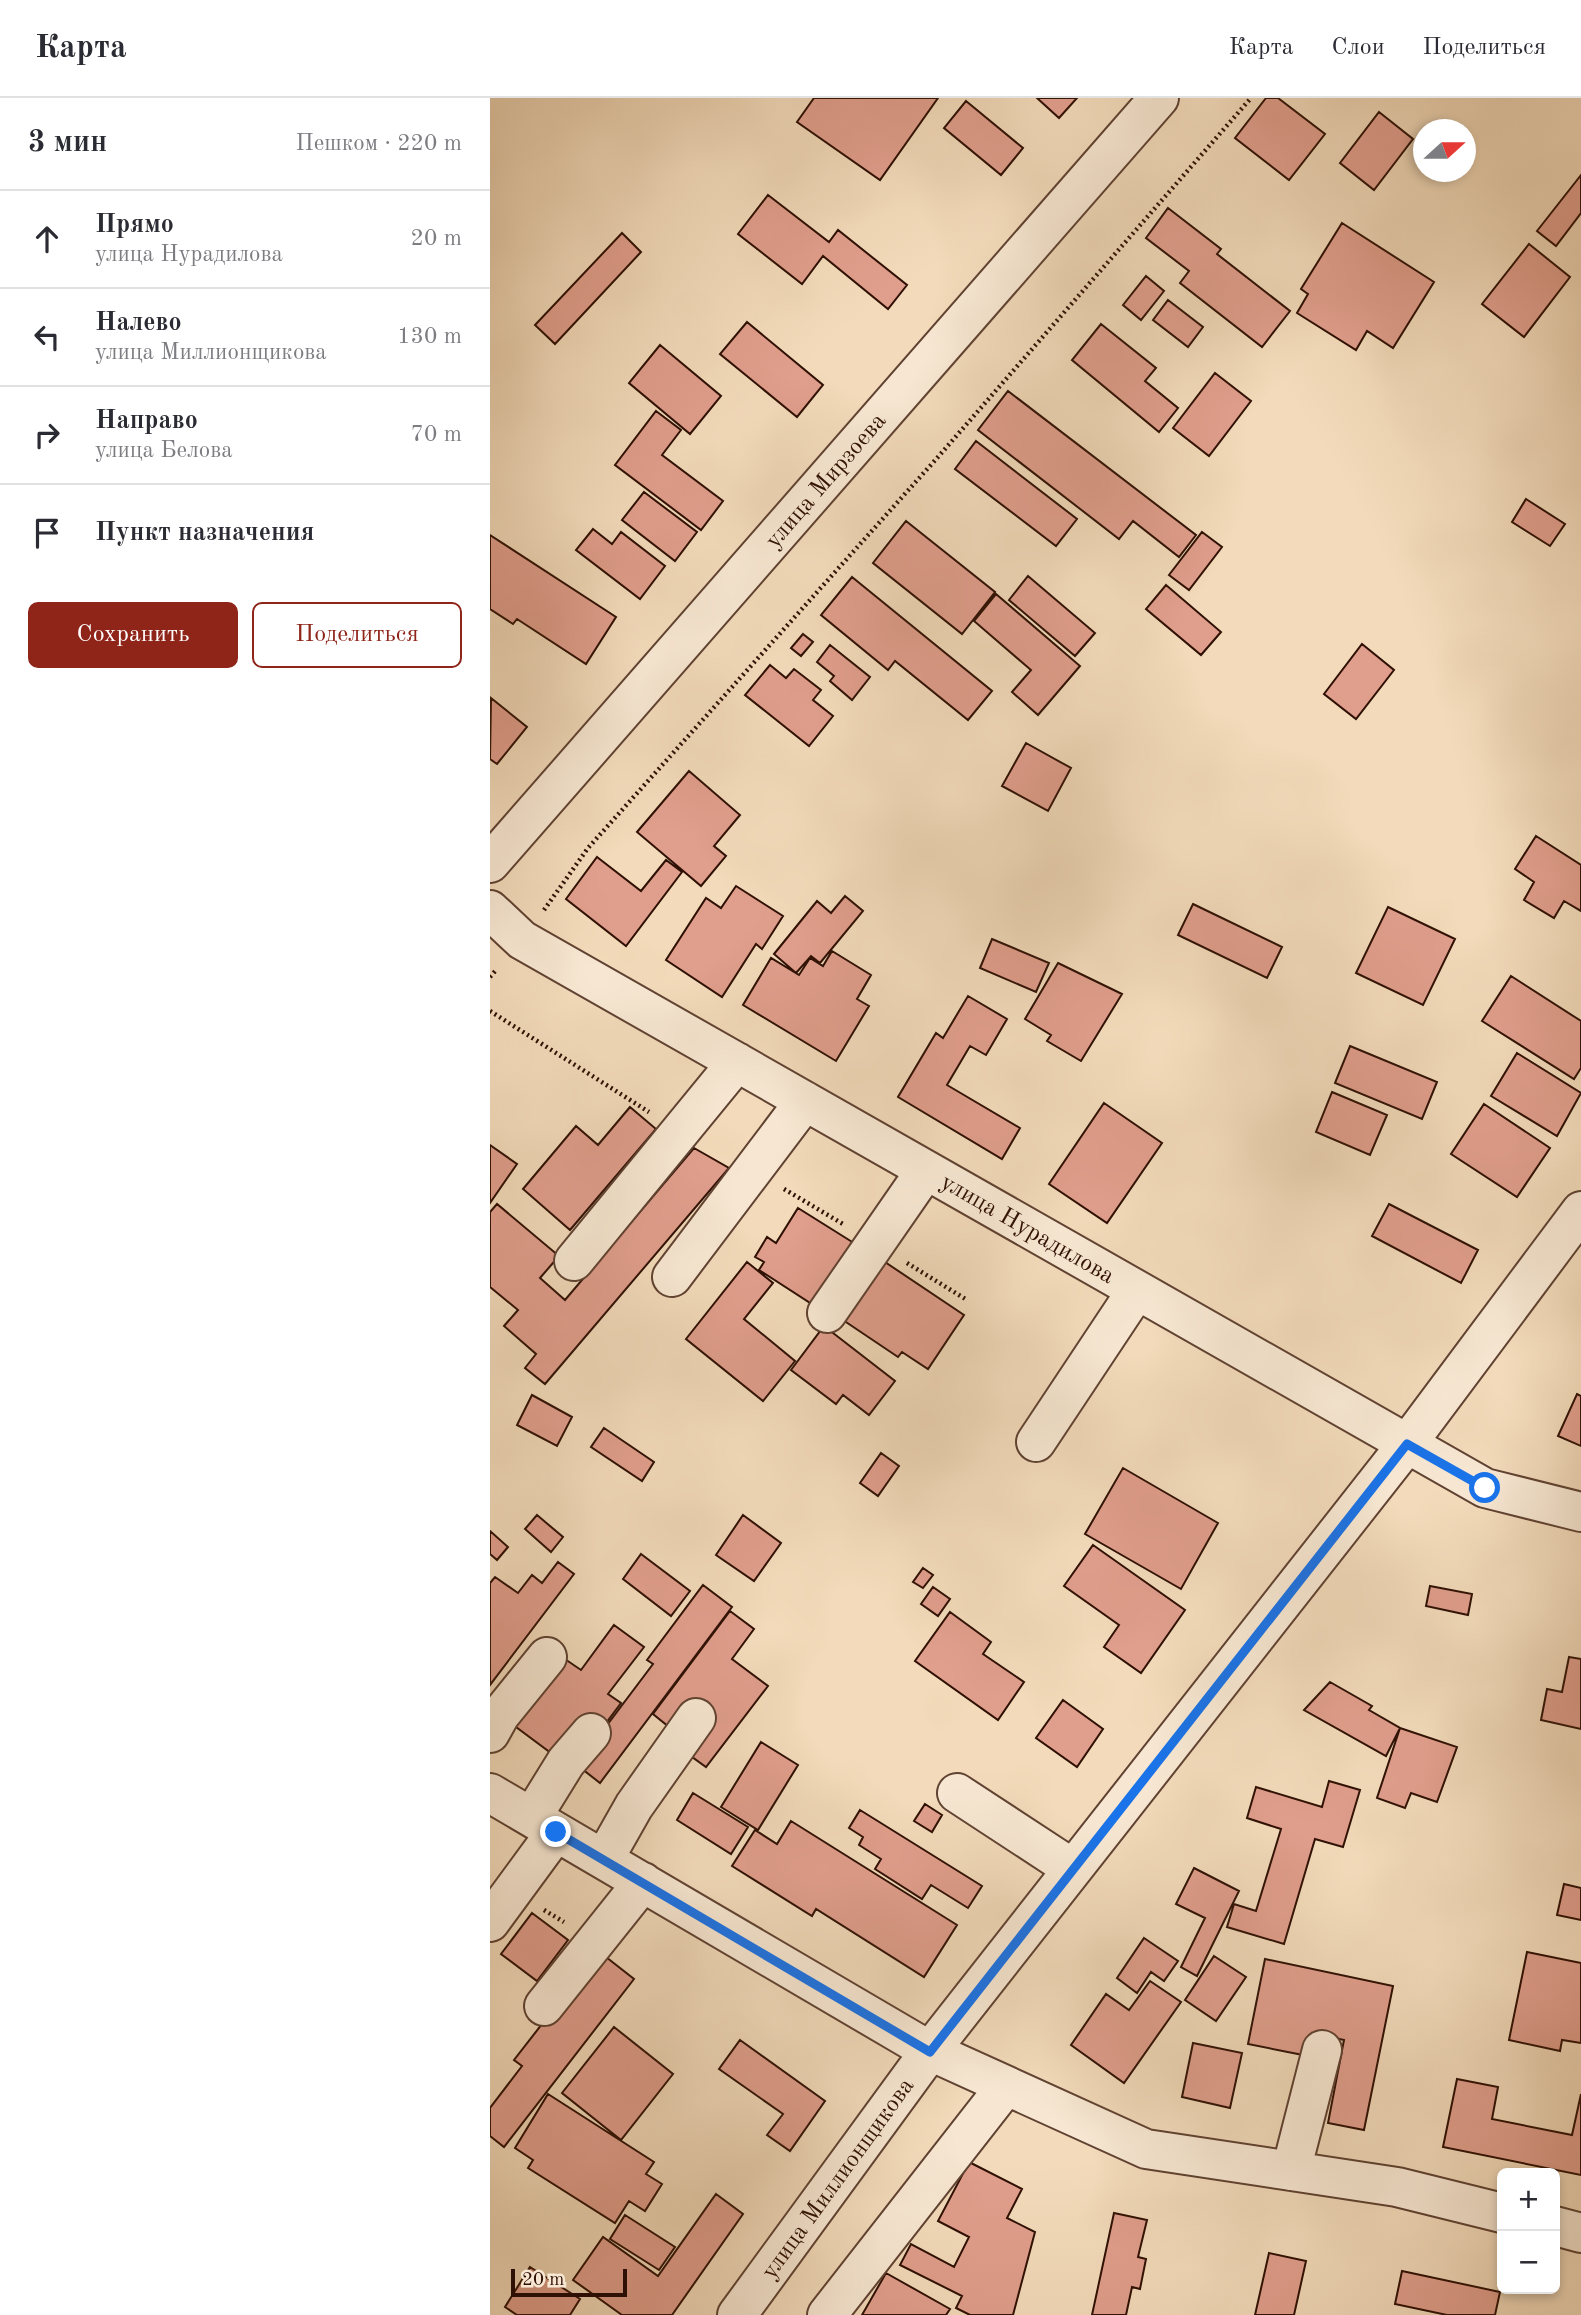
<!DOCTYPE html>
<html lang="ru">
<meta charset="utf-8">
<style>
:root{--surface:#fff;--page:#f7f7f7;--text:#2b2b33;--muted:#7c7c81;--line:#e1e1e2;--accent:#8f2418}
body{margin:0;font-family:"Old Standard TT",serif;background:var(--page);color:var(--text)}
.controls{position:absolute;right:21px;bottom:21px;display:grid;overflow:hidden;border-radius:10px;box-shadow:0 4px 10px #0003}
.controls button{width:63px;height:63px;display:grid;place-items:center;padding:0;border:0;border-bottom:2px solid var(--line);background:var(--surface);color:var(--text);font:35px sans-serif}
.compass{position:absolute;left:923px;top:21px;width:63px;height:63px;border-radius:50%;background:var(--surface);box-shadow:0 4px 10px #0003;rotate:69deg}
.scale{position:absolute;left:21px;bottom:18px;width:116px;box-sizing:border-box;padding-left:7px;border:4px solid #2f1004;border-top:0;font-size:19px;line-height:24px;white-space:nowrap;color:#2f1004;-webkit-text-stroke:5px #f7e7d2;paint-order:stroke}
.stop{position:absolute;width:21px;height:21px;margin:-16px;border:5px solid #1a73e8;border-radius:50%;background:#fff}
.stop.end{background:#1a73e8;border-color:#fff;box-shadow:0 2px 7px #0008}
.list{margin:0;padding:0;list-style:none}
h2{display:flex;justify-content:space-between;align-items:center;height:91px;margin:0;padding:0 28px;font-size:30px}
h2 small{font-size:23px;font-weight:400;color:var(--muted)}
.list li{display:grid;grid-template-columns:46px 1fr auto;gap:21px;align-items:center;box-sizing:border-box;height:98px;padding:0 28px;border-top:2px solid var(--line)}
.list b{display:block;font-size:26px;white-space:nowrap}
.list p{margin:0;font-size:23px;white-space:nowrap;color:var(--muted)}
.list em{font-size:23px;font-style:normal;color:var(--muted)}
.actions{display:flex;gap:14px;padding:21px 28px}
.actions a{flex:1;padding:16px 0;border:2px solid var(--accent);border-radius:10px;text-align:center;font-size:24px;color:var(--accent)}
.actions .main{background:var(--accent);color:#fff}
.icon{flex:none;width:38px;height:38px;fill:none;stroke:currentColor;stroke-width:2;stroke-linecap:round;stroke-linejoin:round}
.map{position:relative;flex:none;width:1091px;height:2217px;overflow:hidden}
header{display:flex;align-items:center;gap:42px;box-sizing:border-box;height:98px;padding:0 35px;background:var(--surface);border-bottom:2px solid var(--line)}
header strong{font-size:33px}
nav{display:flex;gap:38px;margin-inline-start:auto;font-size:24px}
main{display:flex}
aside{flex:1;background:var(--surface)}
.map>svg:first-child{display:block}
.building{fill:#e09e8c;stroke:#2f1004;stroke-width:2}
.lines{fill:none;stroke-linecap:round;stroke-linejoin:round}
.minor-casing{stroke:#604232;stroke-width:42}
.path{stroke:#2f1004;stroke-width:4.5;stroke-dasharray:2 3.5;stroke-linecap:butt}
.minor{stroke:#f7e7d2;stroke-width:38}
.route{stroke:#1a73e8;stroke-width:9}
.labels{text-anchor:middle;stroke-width:5;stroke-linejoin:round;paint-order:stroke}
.street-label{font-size:24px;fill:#2f1004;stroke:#f7e7d2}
</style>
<header>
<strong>Карта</strong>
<nav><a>Карта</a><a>Слои</a><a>Поделиться</a></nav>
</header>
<main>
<aside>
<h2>3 мин<small>Пешком · 220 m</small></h2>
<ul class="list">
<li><svg class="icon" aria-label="ahead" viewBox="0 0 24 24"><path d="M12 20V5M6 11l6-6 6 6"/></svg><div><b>Прямо</b><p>улица Нурадилова</p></div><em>20 m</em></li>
<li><svg class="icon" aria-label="left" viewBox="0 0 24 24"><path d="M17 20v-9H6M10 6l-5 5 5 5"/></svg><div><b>Налево</b><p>улица Миллионщикова</p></div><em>130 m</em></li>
<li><svg class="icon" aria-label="right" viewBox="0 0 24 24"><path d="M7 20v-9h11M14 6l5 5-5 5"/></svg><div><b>Направо</b><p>улица Белова</p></div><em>70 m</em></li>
<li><svg class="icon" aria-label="arrive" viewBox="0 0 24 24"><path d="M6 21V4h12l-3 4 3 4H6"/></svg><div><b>Пункт назначения</b></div></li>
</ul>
<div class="actions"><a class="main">Сохранить</a><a>Поделиться</a></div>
</aside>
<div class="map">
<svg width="1091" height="2217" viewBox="0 0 1091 2217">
<rect width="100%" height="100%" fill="#f2daba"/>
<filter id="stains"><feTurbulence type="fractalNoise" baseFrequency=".00286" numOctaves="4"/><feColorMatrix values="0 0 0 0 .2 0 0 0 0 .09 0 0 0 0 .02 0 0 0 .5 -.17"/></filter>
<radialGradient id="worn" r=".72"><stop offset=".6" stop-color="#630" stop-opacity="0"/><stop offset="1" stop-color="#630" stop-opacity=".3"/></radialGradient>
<path class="building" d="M324 0H448L390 82 307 24Z
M547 0H587L569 20Z
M776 0H788L835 36 799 82 745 40Z
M476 3 533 50 511 77 454 30Z
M889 14 923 41 884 92 850 65Z
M1091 77V115L1066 148 1047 133Z
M278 97 339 144 348 132 417 187 398 211 333 158 312 186 248 136Z
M678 110 731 151 727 156 800 213 772 249 690 185 699 173 656 140Z
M852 125 944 184 903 250 877 233 866 252 807 215 818 196 811 191Z
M132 135 151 154 65 246 45 227Z
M1039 146 1080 179 1034 239 992 206Z
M656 178 674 193 651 222 633 207Z
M678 202 713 229 698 249 663 222Z
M257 224 333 287 307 319 230 256Z
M611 226 666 270 655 283 688 310 669 334 582 262Z
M170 247 231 298 200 336 139 285Z
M725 275 761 303 719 358 683 330Z
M518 293 706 437 689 459 643 423 629 441 488 332Z
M166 313 191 332 172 357 233 403 211 432 125 367Z
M486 343 587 421 566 448 465 371Z
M154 394 207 434 185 463 132 422Z
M1036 401 1075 426 1060 448 1022 424Z
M416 423 505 494 472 536 383 465Z
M103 431 122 446 131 434 175 468 150 501 86 452Z
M712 434 732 449 699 492 679 477Z
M0 437 126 519 96 566 27 521 23 526 0 511Z
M538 478 605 535 585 558 519 502Z
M362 479 502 593 478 622 405 563 398 572 331 517Z
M676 487 731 534 711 557 656 511Z
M506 496 590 568 548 617 522 594 541 572 484 523Z
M313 536 323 544 311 558 301 550Z
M872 546 904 572 866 621 834 596Z
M340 547 380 579 362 602 340 583 344 578 327 564Z
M280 567 296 580 304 571 331 592 323 602 343 618 319 648 255 597Z
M1 600 37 629 7 666 0 661Z
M536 645 581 670 558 713 512 688Z
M199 673 250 717 224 748 236 758 211 788 147 734Z
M1046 738 1091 767V813L1074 803 1064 820 1034 802 1044 784 1025 771Z
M107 759 151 793 176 762 192 774 136 848 76 801Z
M246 788 293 818 272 851 266 846 232 899 176 862 216 800 231 810Z
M355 798 373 813 330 865 321 858 306 875 284 856 327 803 341 815Z
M703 806 792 849 777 880 688 837Z
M898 809 965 841 933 907 866 875Z
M502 841 559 865 546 894 490 870Z
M342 853 381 877 367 901 379 908 346 963 253 907 281 860 309 877 320 860 333 868Z
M568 865 632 896 591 963 557 943 561 937 535 921Z
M1021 878 1091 923V970L1084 981 992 923Z
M478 898 517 921 496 957 480 948 457 987 530 1030 512 1061 408 999 446 935 453 940Z
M860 948 947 984 932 1021 845 985Z
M1027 955 1091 995 1067 1038 1001 998Z
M842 994 897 1017 880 1057 826 1034Z
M614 1005 672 1045 617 1125 559 1086Z
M994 1006 1060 1050 1027 1099 961 1056Z
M140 1009 166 1031 80 1132 33 1091 86 1028 108 1047Z
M0 1047 27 1066 0 1105Z
M204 1050 239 1070 55 1286 35 1270 46 1256 14 1228 28 1212 0 1189V1114L7 1106 69 1158 50 1180 75 1202Z
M899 1106 988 1152 971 1185 882 1138Z
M308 1110 367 1147 328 1210 269 1172 274 1164 265 1159 277 1139 286 1145Z
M389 1160 474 1217 438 1271 412 1254 408 1259 350 1220Z
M257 1164 283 1185 254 1221 305 1263 273 1303 196 1241Z
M334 1228 405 1283 379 1317 353 1297 346 1306 301 1272Z
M1087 1296 1091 1298V1348L1068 1338Z
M42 1297 82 1319 67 1348 27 1327Z
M114 1330 164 1364 152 1383 101 1349Z
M391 1355 409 1368 388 1398 370 1385Z
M633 1370 728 1425 691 1491 595 1436Z
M47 1417 73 1439 61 1454 35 1431Z
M253 1417 291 1445 264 1483 226 1457Z
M0 1433 18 1449 7 1462 0 1456Z
M603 1447 695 1512 651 1575 614 1549 629 1527 574 1488Z
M151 1456 200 1493 181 1518 133 1481Z
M68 1464 84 1476 0 1587V1485L5 1479 28 1495 42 1477 52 1485Z
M433 1470 443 1477 433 1490 423 1484Z
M213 1487 242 1509 110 1685 87 1667 163 1566 157 1562Z
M940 1488 982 1496 978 1517 936 1508Z
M443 1489 460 1501 448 1518 431 1506Z
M240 1513 264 1531 242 1561 278 1588 216 1669 198 1656 225 1619 206 1604 184 1633 163 1616Z
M460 1514 501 1544 493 1556 534 1584 508 1622 425 1563Z
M124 1527 154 1549 118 1596 131 1605 113 1629 69 1661 22 1626 72 1559 91 1572Z
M1079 1559 1091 1561V1631L1051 1622 1057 1591 1072 1594Z
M840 1584 882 1608 879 1612 910 1630 896 1658 814 1612Z
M573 1602 613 1631 587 1669 546 1640Z
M910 1630 967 1649 947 1704 921 1695 915 1710 887 1700Z
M271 1644 308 1667 268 1732 231 1709Z
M839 1683 870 1692 853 1749 825 1741 794 1846 737 1829 744 1806 766 1813 791 1731 757 1720 766 1689 832 1709Z
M203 1695 258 1729 241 1756 187 1722Z
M435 1706 452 1717 442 1734 424 1723Z
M370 1712 492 1788 478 1810 441 1787 432 1801 385 1771 391 1761 369 1747 373 1739 359 1730Z
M301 1723 467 1827 434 1879 326 1811 322 1818 242 1768 265 1732 287 1746Z
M704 1770 749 1793 707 1878 691 1869 715 1820 686 1806Z
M1074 1786 1091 1790V1822L1067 1817Z
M42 1815 78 1842 47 1883 11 1856Z
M654 1840 688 1863 674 1883 661 1874 647 1895 627 1880Z
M1037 1854 1091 1865V1945L1072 1942 1070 1953 1019 1942Z
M724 1858 756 1879 726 1923 695 1902Z
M116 1859 144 1881 14 2049 0 2038V2010L32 1968 24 1962 80 1890Z
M775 1861 903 1888 874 2032 838 2025 854 1942 822 1935 818 1958 758 1946Z
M660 1883 691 1904 634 1985 581 1947 616 1896 639 1912Z
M124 1929 183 1976 131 2042 72 1995Z
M250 1942 335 2003 300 2053 277 2037 293 2016 229 1971Z
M703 1945 752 1955 740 2010 692 1999Z
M967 1981 1008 1989 1002 2021 1082 2037 1091 1996V2077L953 2049Z
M58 1996 164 2064 156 2076 172 2086 155 2113 139 2103 125 2125 38 2070 43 2062 25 2050Z
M479 2064 532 2091 517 2120 545 2134 523 2217H480L466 2210 472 2198 410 2167 421 2146 464 2169 479 2139 448 2123Z
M226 2096 253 2116 182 2217H132L83 2182 113 2139 168 2178Z
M624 2115 657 2122 648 2159 656 2161 650 2191 642 2189 636 2217H602Z
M135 2117 185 2149 169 2172 120 2141Z
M779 2155 816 2163 804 2217H765Z
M40 2169 90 2201 80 2217H27L15 2209Z
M912 2173 1010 2194 1005 2217H957L905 2206Z
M396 2175 460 2211 456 2217H372Z"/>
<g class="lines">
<defs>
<path id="minor" d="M0 765 669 0
M0 812 32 842 995 1390 1091 1414
M84 1163 247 964
M182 1179 315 1003
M337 1215 436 1072
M546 1344 647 1192
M0 1635 10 1617 57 1559
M0 1695 440 1953 656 2051 907 2089 1012 2115
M467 1695 583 1771
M42 1719 76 1664 101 1635
M114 1761 144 1708 206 1620
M0 1824 66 1734
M54 1908 153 1784
M801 2073 832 1952
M1065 2128 1091 2135
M247 2217 440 1953 917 1346 1091 1113
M337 2217 516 1988"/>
</defs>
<use href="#minor" class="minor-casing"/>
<path class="path" d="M54 812 98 750 448 359 761 0
M0 879 7 871
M0 913 159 1014
M294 1091 353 1126
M417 1165 477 1202
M54 1812 74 1824"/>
<use href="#minor" class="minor"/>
</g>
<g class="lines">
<path class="route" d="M66 1734 440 1954 917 1346 995 1390"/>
</g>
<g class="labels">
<g class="street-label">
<text transform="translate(335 382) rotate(-49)" y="8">улица Мирзоева</text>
<text transform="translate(538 1130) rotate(30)" y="8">улица Нурадилова</text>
<text transform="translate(347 2080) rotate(-54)" y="8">улица Миллионщикова</text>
</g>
</g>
<rect width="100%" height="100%" filter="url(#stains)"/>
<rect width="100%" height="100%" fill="url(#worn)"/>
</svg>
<div class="controls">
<button>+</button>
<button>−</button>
</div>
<svg class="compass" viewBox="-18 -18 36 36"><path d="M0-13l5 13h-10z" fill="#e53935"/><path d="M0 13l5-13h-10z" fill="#7c7c81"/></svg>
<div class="scale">20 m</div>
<div class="stop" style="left:995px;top:1390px"></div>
<div class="stop end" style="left:66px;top:1734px"></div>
</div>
</main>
